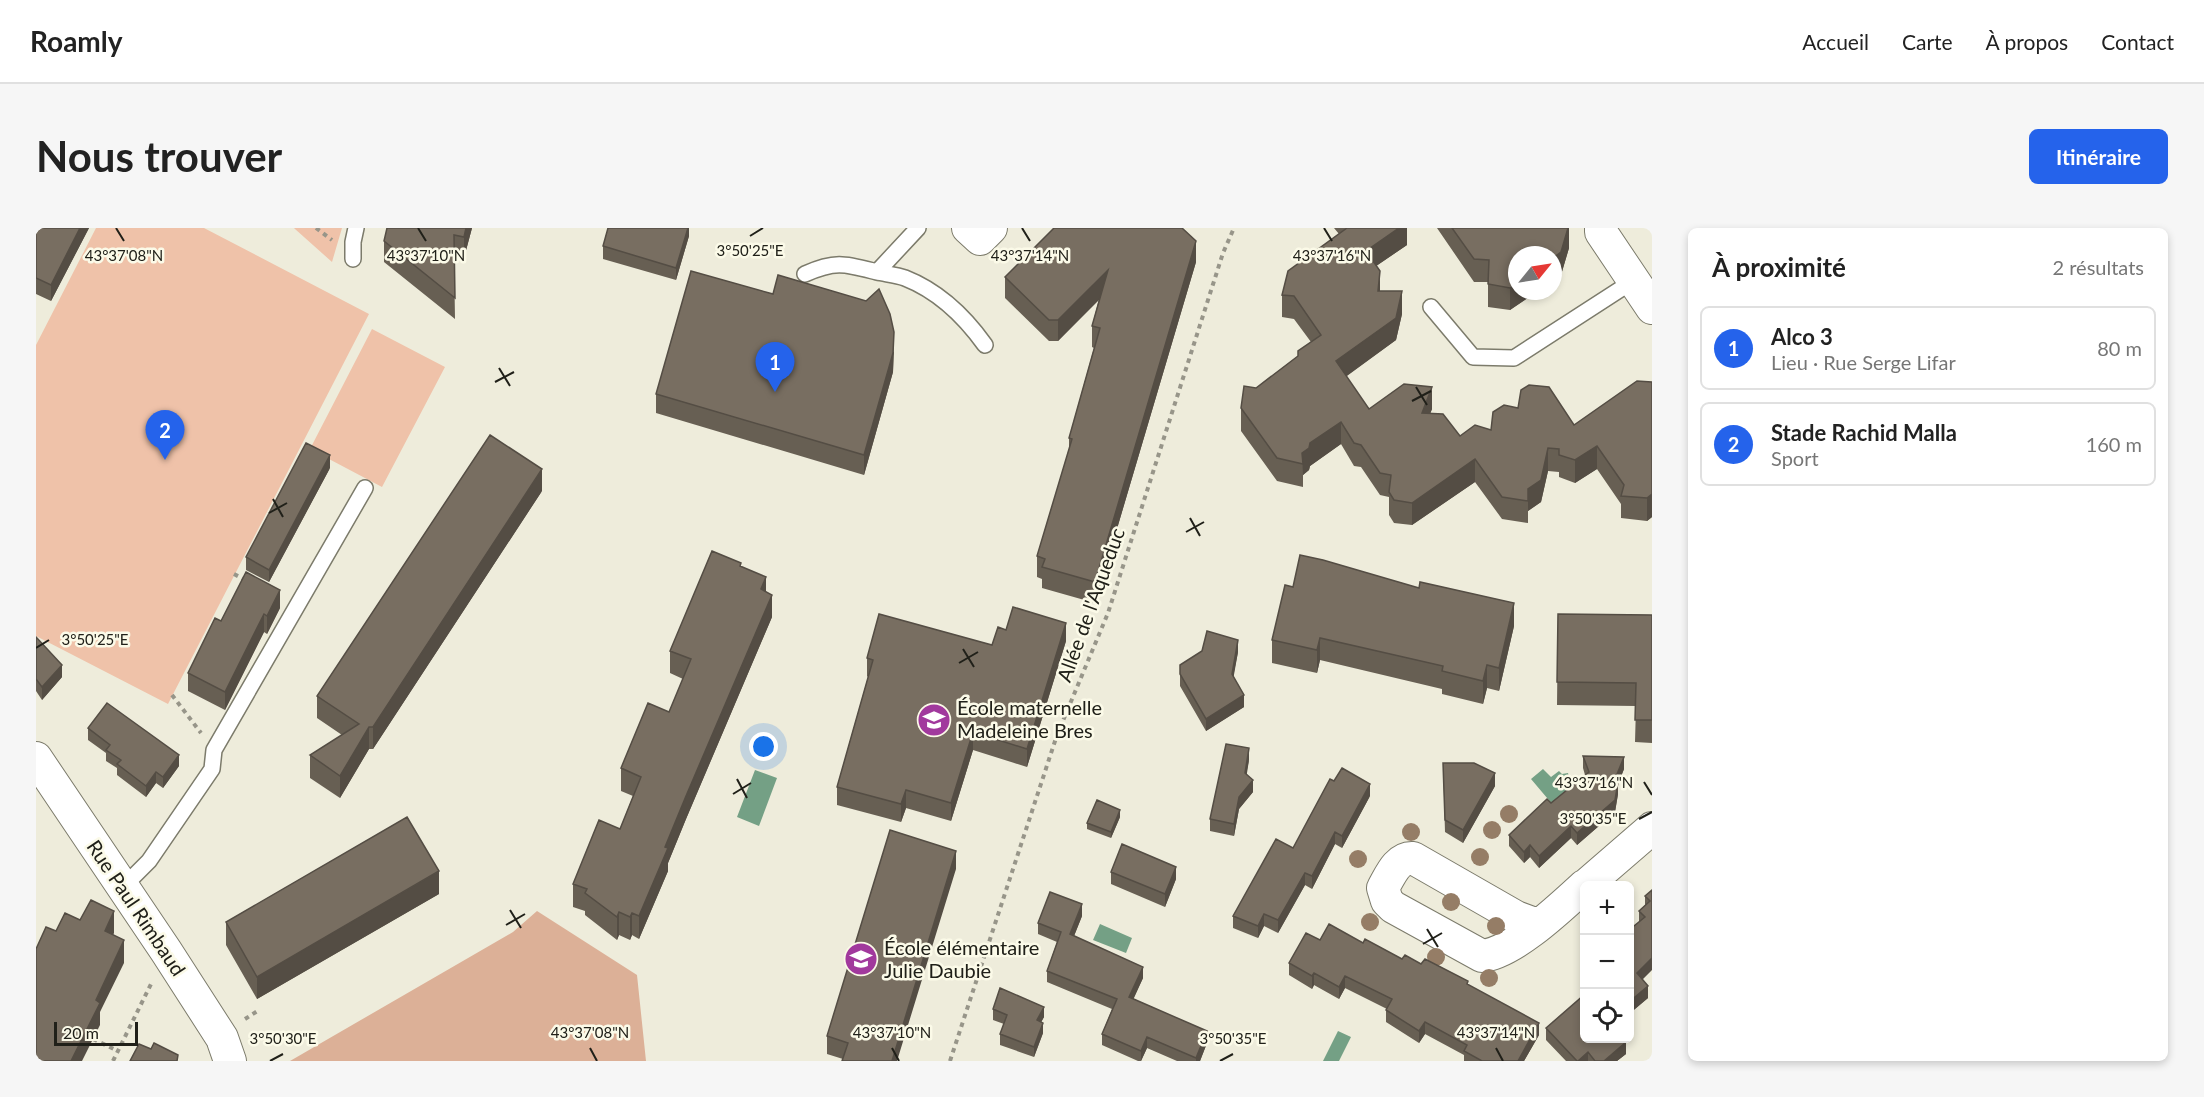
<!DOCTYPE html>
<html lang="fr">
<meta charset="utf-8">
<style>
:root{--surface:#fff;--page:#f6f6f6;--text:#222;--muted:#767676;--line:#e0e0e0;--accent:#2563eb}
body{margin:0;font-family:Lato,sans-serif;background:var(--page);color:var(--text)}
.controls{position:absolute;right:18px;bottom:18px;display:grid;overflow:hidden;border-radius:9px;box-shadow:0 3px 9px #0003}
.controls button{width:54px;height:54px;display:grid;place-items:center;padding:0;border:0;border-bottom:2px solid var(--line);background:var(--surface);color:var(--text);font:30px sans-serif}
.compass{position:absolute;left:1472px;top:18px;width:54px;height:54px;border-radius:50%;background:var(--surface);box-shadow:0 3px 9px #0003;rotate:60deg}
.scale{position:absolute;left:18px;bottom:15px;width:84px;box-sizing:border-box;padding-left:6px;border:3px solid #202019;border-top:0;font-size:16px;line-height:21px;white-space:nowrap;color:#202019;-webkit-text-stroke:4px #fbfae8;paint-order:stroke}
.you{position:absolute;left:728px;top:519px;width:21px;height:21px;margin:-15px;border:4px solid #fff;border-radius:50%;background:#1a73e8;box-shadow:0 0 0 9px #1a73e833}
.badge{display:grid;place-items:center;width:39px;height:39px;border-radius:50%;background:var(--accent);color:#fff;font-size:20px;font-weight:700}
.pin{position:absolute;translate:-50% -50px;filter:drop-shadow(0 2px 3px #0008)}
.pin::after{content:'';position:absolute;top:32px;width:21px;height:18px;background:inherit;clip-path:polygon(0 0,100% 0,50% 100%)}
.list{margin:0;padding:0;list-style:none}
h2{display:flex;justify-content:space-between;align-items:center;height:78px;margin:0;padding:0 24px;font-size:26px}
h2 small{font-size:20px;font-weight:400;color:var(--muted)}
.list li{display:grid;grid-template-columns:39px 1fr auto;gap:18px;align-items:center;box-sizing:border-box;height:84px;margin:0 12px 12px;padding:0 12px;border:2px solid var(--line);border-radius:9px}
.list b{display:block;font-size:22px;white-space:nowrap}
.list p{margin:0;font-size:20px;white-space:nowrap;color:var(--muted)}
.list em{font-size:20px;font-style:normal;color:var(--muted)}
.icon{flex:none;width:33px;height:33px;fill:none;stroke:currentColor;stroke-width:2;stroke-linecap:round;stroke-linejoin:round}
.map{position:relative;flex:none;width:1616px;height:833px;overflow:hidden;border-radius:9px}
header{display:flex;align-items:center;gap:36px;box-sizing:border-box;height:84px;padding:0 30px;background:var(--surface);border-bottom:2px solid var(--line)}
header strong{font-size:28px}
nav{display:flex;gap:33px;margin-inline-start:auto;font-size:21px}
.intro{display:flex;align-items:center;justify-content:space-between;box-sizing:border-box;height:144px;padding:0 36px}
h1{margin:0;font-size:42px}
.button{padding:15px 27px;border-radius:9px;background:var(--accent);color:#fff;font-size:21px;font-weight:700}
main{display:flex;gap:36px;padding:0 36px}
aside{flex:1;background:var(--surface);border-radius:9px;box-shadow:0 3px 9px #0003}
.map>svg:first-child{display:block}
.green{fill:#efc2a9}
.forest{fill:#dcb097}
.water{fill:#74a085}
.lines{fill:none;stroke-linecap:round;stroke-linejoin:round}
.service-casing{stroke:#7c7b6b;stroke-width:18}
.minor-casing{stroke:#7c7b6b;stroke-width:34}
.path{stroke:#979589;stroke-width:4;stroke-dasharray:4.5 4.5;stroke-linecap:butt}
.service{stroke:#fff;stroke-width:15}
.minor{stroke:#fff;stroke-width:32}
.tree{fill:#957d66}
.wall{fill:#675f53}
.shaded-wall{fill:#544d44}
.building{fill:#786e61;stroke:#544d44;stroke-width:1.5}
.ticks{fill:none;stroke:#202019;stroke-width:2}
.labels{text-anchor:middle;stroke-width:5;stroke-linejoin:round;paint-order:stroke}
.street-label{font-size:20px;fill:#202019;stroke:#fbfae8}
.poi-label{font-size:20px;fill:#202019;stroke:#fbfae8;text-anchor:start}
.ticks-label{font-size:15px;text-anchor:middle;fill:#202019;stroke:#fbfae8;stroke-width:5;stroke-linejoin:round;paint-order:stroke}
</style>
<header>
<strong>Roamly</strong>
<nav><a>Accueil</a><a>Carte</a><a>À propos</a><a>Contact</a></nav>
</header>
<div class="intro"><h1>Nous trouver</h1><a class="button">Itinéraire</a></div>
<main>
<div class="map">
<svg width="1616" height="833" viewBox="0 0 1616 833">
<rect width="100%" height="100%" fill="#eeecdb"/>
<path class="green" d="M60 0H168L333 86 132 476 0 408V117Z
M258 0H306L296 34 259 1Z
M336 101 409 139 346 259 274 221Z"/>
<path class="forest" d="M501 683 601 747 610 833H254L477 704Z"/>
<path class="water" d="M1507 541 1515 549 1523 543 1526 546 1532 545 1533 549 1531 553 1538 559 1517 577 1495 551Z
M719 542 741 550 723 598 701 589Z
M1064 696 1096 710 1090 725 1057 712Z
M1302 803 1315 809 1303 833H1287Z"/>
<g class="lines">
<defs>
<path id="service" d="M317 31V14L320 0
M841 44C850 46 861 47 869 50 902 63 929 89 949 117
M769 46C800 32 810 36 841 44L882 0
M1395 79 1437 129 1478 130 1597 53
M85 658 97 649 113 633 176 541 178 522 329 260"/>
<path id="minor" d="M932 0 944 11 955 0
M1565 0V4L1616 80
M0 530 130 723 186 810 194 833
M1549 658 1616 600
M1506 695H1496L1480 689 1377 630C1361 629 1354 648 1347 660L1351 673 1357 679 1446 728C1477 725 1525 679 1548 658"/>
</defs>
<use href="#service" class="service-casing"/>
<use href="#minor" class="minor-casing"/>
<path class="path" d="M280 0 296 12
M198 346 211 353
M136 467 165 505
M209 791 223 782
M57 811 82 823
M77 833 116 754
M914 833 1021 507 1072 385 1187 25 1198 0"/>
<use href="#service" class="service"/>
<use href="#minor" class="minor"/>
</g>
<g class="tree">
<circle cx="1473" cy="586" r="9"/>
<circle cx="1456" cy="602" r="9"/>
<circle cx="1375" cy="604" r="9"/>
<circle cx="1444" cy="629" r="9"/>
<circle cx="1322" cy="631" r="9"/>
<circle cx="1415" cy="674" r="9"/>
<circle cx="1334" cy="694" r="9"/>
<circle cx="1460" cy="698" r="9"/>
<circle cx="1400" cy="729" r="9"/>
<circle cx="1453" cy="750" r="9"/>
</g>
<path class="wall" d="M0 0H53L15 73 0 66Z
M436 0 428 30 418 28 419 91 348 34V13Z
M653 0V8L640 52 567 31V18Z
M1298 0H1371V17L1340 38 1344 63 1366 86 1360 112 1310 148 1333 181H1396L1394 185 1424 208 1455 202 1538 197 1616 154V289L1611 293 1585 290V276L1561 241 1539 255 1523 249V244L1512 243 1505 274 1492 283V295L1466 291 1439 254 1376 297 1358 295 1353 287V269L1344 267 1325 239 1318 238 1305 216 1274 238 1273 242 1267 247V259L1241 253 1205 203V180L1220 160 1262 128 1275 114 1258 91 1246 89V67L1303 6Z
M1401 0H1533V20L1525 47 1474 82 1452 79V54H1438Z
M1160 34 1059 375 1006 360V351L1001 349V328L1033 221V210L1058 120 1056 119V98L1063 71 1022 113H1013L969 70V49Z
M737 66 858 124 857 144 828 247 620 185V166Z
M294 240 233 354 210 342V329Z
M506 263 337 521H333L304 570 274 550V527L306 507 281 490V468Z
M705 339 730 364 736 389 650 591 632 635V643L603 711 596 707 594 712 583 707 581 712 549 687V683L537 679V656L584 601 597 568 585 563V540L633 484 647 451 634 445V423Z
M244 380 231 406 228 404 189 482 152 463V445L185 393Z
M1522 386 1616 387V515L1599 514 1600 478 1521 477Z
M1478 398 1463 463 1451 460 1447 476 1406 466V461L1284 432 1281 445 1236 435V412Z
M970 402 1030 413 991 539 937 522 915 593 870 580 865 594 801 577V559L832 449 831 448V430L956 417Z
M0 409 26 449 6 472 0 463Z
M1202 424 1197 449 1208 479 1170 503 1144 458V446Z
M52 500 143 538 127 560 120 555 110 569 81 547V540L70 533V525L52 512Z
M1547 528 1588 541 1582 556V566L1579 584 1541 617 1535 610 1503 640 1494 629 1488 635 1473 618V607L1515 575 1549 547 1547 540Z
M1213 532 1210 547 1217 564 1203 581 1198 608 1174 603V591Z
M1407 535 1459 558 1427 615 1409 604Z
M1334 568 1306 620 1299 616 1276 661 1269 657 1242 705 1228 698 1222 710 1197 700V688L1257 620Z
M1084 589 1075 610 1051 601V595Z
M920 641 807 831 791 826V808Z
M1075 644 1140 651 1129 679 1075 656Z
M1616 662 1606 751 1612 770 1593 786 1603 694V683L1609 677V668Z
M403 666 221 771 190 717V694Z
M1046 688 1038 708 1107 750 1097 771 1171 815 1164 833H1141L1111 820 1105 833H1102L1066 817V806L1076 781 1011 754V743L1021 714 1002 706V695Z
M1284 712 1327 715 1366 731 1385 736 1432 757 1503 807 1488 833H1428V827L1389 806 1383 815 1350 794V782L1351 781 1309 760 1303 771 1278 757 1276 761 1253 747V735Z
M957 781 1008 789 1005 794 1007 805 998 829 964 817V806L968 796 957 792Z
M1510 800 1590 826 1581 833H1530L1510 812Z"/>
<path class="shaded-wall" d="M44 0H53L15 73V57Z
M430 0H436L428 30V9Z
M652 0H653V8L640 52V40Z
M1363 0H1371V17L1330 45V23Z
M1532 0H1533V20L1525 47 1517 52V30Z
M1160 13V34L1059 375V354Z
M1072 42V63L1022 113V92Z
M1344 43V66L1342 63Z
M1481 55V63H1502L1474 82V60Z
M1366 63V86L1360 112 1300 156V133Z
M858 104 857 144 828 247V227Z
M1396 159V181L1386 208V185Z
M1305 194V216L1274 238 1273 242 1267 247 1266 225 1274 215Z
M1561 218V241L1539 255V232Z
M1512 220V243L1505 274 1492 283V295V261Z
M294 227V240L233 354V342Z
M1439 231V254L1376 297V275Z
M506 241V263L337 521V499Z
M1616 266V289L1611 293V270Z
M730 349V372L725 361Z
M244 362V380L231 406V388Z
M736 367V389L650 591 632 635V643L603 711V688L629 619 650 568Z
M1478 375V398L1463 463V440Z
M228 386V404L189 482V464Z
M1030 395V413L991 539V521Z
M1284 410V432L1281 445V422Z
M1202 412V424L1196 458V446Z
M26 437V449L6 472V459Z
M1451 437V460L1447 476V453Z
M1208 467V479L1170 503V491Z
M333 499V521L304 570V548Z
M937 504V522L915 593V575Z
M1213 520V532L1209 558V545Z
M143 527V538L127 560V549Z
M1588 529V541L1582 556V566L1579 584 1541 617V605L1579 551Z
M120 544V555L110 569V558Z
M1459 545V558L1427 615V602Z
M1217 552V564L1203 581 1198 608V596L1203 569Z
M1334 556V568L1306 620V608Z
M870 562V580L865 594V576Z
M1084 582V589L1075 610V604Z
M1535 598V610L1503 640V628Z
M1299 604V616L1276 661V648Z
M1494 617V629L1488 635V624Z
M920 623V641L861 833H856Z
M1140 639V651L1129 679V666Z
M403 643V666L221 771V749Z
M1269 645V657L1242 705V692Z
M1046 676V688L1034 718V706Z
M78 683V705L69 726V703Z
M583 684V707L581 712V689Z
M596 685V707L594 712V689Z
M1228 686V698L1222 710V698Z
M88 712V735L64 784V797L46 833H35L60 772Z
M1616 730V742L1601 757V745Z
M1107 739V750L1093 781V769Z
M1278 745V757L1276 761V748Z
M1309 748V760L1303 771V759Z
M1612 758V770L1593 786V774Z
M1008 779V789L1001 802V792Z
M1389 794V806L1383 815V803Z
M1007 795V805L998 829V819Z
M1503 795V807L1488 833H1482Z
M1171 803V815L1164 833H1160V830Z
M1111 809V820L1105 833V823Z
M1590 814V826L1581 833H1568Z
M1552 824V833H1542Z"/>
<path class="building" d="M0 0H44L15 57 0 50Z
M351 0H430L428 9 418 7 419 70 348 13Z
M572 0H652L640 40 567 18Z
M1018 0H1146L1160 13 1059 354 1006 339 1009 331 1001 328 1036 211 1033 210 1064 100 1056 98 1072 42 1022 92H1013L969 49Z
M1311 0H1363L1330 23 1344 43 1342 63H1366L1360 90 1300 133 1333 181 1368 156 1396 159 1386 185 1407 186 1424 208 1439 197 1455 202 1457 184 1468 177 1482 180 1485 162 1493 157 1513 159 1538 197 1601 153 1616 154V266L1611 270 1585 268 1588 257 1561 218 1539 232 1523 227V221L1512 220 1505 252 1492 261V273L1466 269 1439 231 1376 275 1358 272 1353 264 1355 247 1344 245 1325 217 1318 215 1305 194 1274 215 1273 220 1266 225 1267 236 1241 230 1205 180 1208 158 1220 160 1262 128V123L1285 107 1258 68 1246 67 1252 43Z
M1416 0H1532L1525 24 1517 30V27H1481V55L1474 60 1452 56 1453 32 1438 31Z
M655 43 737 66 742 47 830 73 843 61 854 86 858 104 857 125 828 227 620 166Z
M454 207 506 241 337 499H333L304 548 274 527 323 496 281 468Z
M270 215 294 227 233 342 210 329Z
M676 323 705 335 704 338 730 349 725 361 736 367 650 568 629 619 632 620 603 688 596 685 594 689 583 684 581 689 549 665 551 661 537 656 563 592 584 601 605 549 585 540 612 475 633 484 655 431 634 423Z
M1264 327 1287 332 1383 360 1384 354 1478 375 1463 440 1451 437 1447 453 1406 443 1407 438 1284 410 1281 422 1236 412 1249 357 1257 359Z
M210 344 244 362 231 388 228 386 189 464 152 445 179 390 185 393Z
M977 379 1030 395 991 521 937 504 915 575 870 562 865 576 801 559 837 432 831 430 843 386 956 417 962 399 970 402Z
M1522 386 1616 387V492H1599L1600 455 1521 454Z
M1171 403 1202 412 1196 446 1208 467 1170 491 1144 446V437L1166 423Z
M0 409 26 437 6 459 0 451Z
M71 475 143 527 127 549 120 544 110 558 81 536 85 532 70 522 74 517 52 500Z
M1190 516 1213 520 1209 545 1217 552 1203 569 1198 596 1174 591Z
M1547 528 1588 529 1579 551 1582 554 1579 572 1541 605 1535 598 1503 628 1494 617 1488 624 1473 607 1511 571 1515 575 1553 544Z
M1407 535H1438L1459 545 1427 602 1409 592Z
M1306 540 1334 556 1306 608 1299 604 1276 648 1269 645 1242 692 1228 686 1222 698 1197 688 1240 611 1257 620 1294 551 1298 553Z
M1061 572 1084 582 1075 604 1051 595Z
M371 589 403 643 221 749 190 694Z
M854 602 920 623 856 833H806L812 815 791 808Z
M1086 616 1140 639 1129 666 1075 644Z
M1616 662V730L1601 745 1612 758 1593 774V702L1609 689 1603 683 1614 673 1609 668Z
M1014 664 1046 676 1034 706 1107 739 1093 769 1171 803 1160 830 1111 809 1105 823 1066 806 1081 771 1011 743 1025 704 1002 695Z
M55 672 78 683 69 703 88 712 60 772 64 775 35 833H0V721L10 699 20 703 29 685 44 692Z
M1293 696 1327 715 1329 711 1366 731 1369 727 1385 736 1389 731 1432 753 1431 756 1503 795 1482 833H1446L1428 823 1431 817 1389 794 1383 803 1350 782 1356 771 1309 748 1303 759 1278 745 1276 748 1253 735 1270 705 1284 712Z
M964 760 1008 779 1001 792 1007 795 998 819 964 806 971 787 957 781Z
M1548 767V810H1587L1590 814 1568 833H1559L1552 824 1542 833H1541L1510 800Z
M118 815 142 827 141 833H94L103 816 115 821Z"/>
<path class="ticks" d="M80 0 88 13M382 0 390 13M986 0 994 13M1288 0 1296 13M714 8 727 0M463 140 474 158M459 154 478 144M1380 159 1391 177M1376 173 1395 163M237 271 247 289M233 285 251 275M1154 290 1164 308M1150 304 1168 294M0 420 13 412M927 421 938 439M923 435 942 424M701 551 711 570M1608 554 1616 567M697 566 715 555M1603 591 1616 584M474 682 485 700M470 697 489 686M1391 701 1402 719M1387 716 1406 705M554 820 561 833M856 820 863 833M1460 820 1467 833M234 833 247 826M1184 833 1197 826"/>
<defs>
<symbol id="school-disc" viewBox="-11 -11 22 22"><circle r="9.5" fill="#a1399d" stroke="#fbfae8"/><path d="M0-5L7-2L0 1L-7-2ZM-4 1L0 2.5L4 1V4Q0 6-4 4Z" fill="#fff"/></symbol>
</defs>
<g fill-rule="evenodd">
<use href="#school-disc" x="879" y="473" width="38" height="38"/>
<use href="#school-disc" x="806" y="712" width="38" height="38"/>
</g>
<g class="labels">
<g class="street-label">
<text transform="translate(1055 377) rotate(-70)" y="7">Allée de l'Aqueduc</text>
<text transform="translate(100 680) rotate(56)" y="7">Rue Paul Rimbaud</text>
</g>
<g class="poi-label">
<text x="921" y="487">École maternelle<tspan x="921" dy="23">Madeleine Bres</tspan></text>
<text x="848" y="727">École élémentaire<tspan x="848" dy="23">Julie Daubie</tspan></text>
</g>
</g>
<g class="ticks-label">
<text x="714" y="28">3°50'25"E</text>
<text x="1296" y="33">43°37'16"N</text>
<text x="88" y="33">43°37'08"N</text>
<text x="390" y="33">43°37'10"N</text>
<text x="994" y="33">43°37'14"N</text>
<text x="59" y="417">3°50'25"E</text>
<text x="1558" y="560">43°37'16"N</text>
<text x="1557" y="596">3°50'35"E</text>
<text x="554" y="810">43°37'08"N</text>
<text x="856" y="810">43°37'10"N</text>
<text x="1460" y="810">43°37'14"N</text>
<text x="247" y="816">3°50'30"E</text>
<text x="1197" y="816">3°50'35"E</text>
</g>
</svg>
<div class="controls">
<button>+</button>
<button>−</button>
<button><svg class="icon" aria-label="locate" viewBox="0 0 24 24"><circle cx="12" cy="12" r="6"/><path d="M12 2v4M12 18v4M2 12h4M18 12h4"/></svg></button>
</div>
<svg class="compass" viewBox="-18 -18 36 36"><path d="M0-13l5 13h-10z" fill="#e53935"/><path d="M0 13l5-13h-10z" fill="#767676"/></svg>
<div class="scale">20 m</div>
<div class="you"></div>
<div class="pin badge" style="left:739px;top:164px">1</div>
<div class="pin badge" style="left:129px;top:232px">2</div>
</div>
<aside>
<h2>À proximité<small>2 résultats</small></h2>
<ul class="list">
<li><span class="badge">1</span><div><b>Alco 3</b><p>Lieu · Rue Serge Lifar</p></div><em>80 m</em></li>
<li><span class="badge">2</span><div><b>Stade Rachid Malla</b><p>Sport</p></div><em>160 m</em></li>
</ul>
</aside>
</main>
